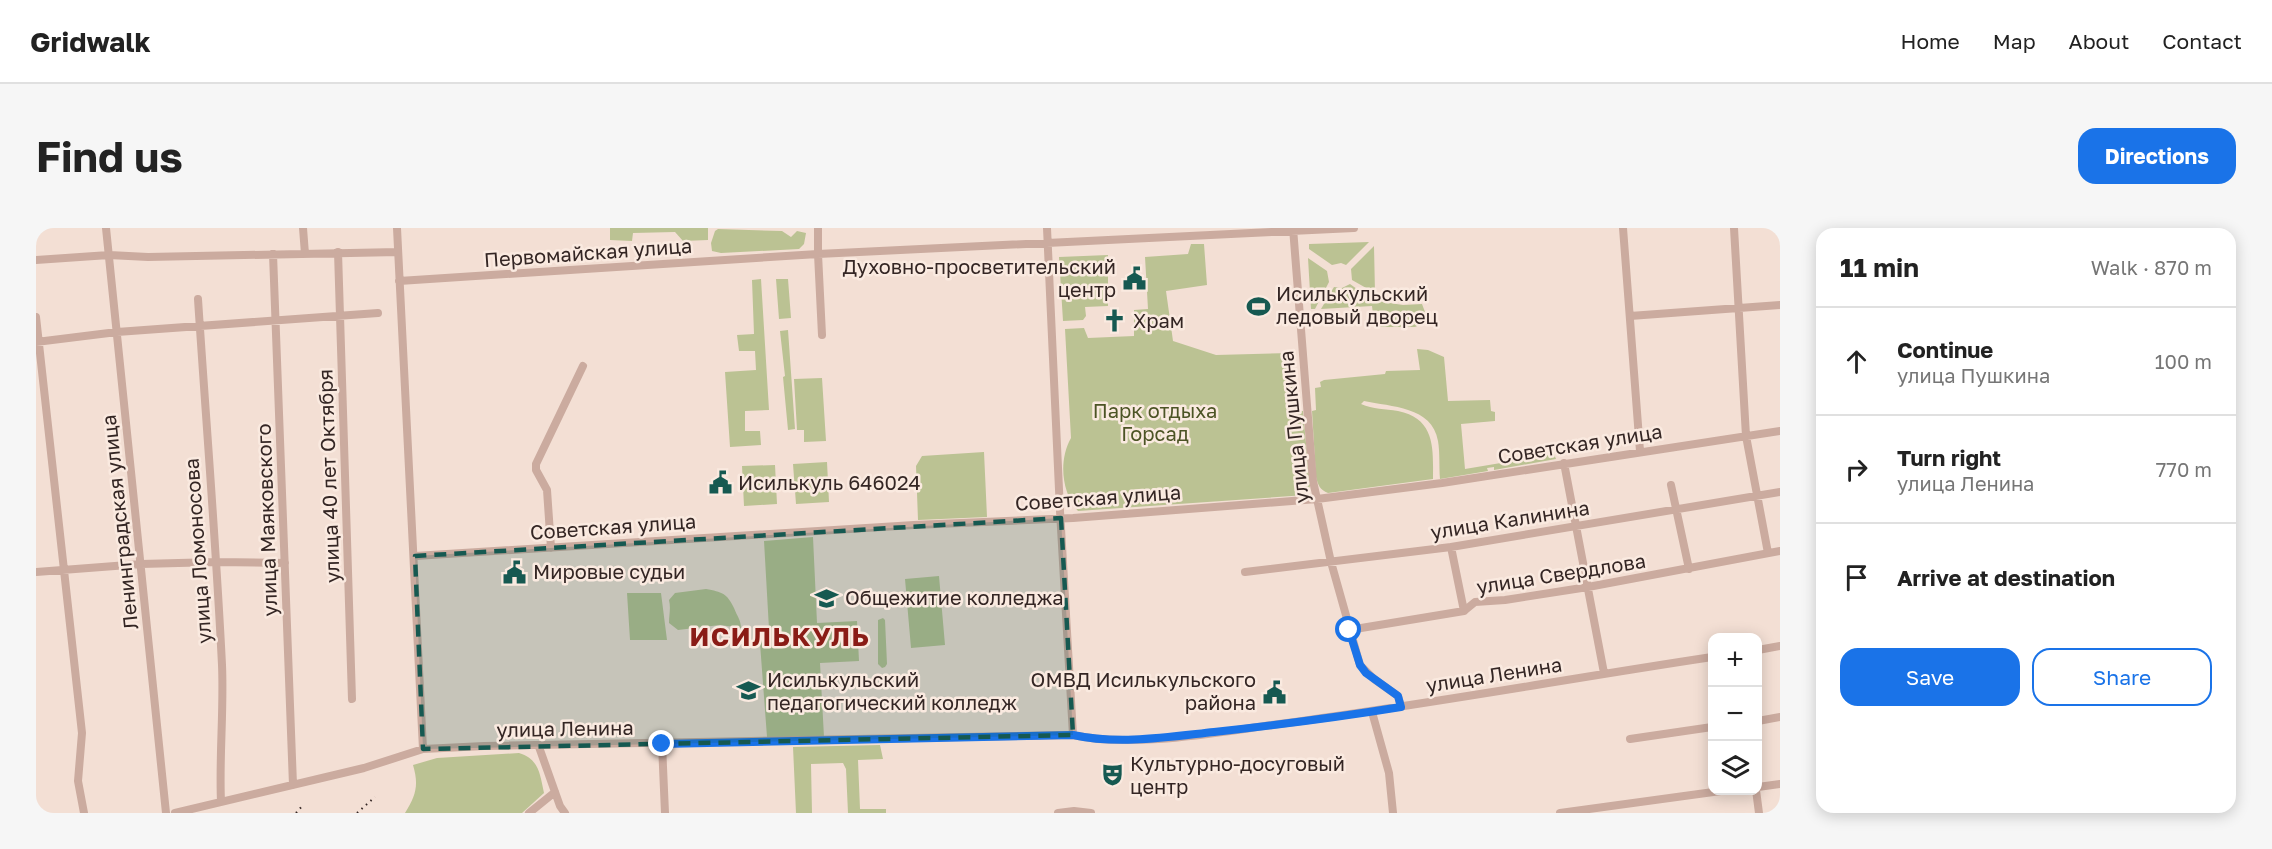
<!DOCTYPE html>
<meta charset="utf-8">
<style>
:root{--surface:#fff;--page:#f6f6f6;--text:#222;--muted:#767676;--line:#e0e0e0;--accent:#1a73e8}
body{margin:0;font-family:"Golos Text",sans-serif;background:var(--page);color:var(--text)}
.controls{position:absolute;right:18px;bottom:18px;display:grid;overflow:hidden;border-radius:12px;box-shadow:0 3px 15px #0003}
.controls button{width:54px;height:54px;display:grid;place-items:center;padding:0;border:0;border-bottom:2px solid var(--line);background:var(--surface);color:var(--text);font:30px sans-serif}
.stop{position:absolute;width:18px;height:18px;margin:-14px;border:4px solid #1a73e8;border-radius:50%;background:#fff}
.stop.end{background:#1a73e8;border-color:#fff;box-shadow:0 2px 6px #0008}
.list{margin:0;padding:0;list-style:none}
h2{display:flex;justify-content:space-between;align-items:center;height:78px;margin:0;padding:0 24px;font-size:26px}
h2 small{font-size:20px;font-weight:400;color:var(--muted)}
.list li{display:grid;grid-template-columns:39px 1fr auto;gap:18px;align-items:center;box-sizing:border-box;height:108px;padding:0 24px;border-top:2px solid var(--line)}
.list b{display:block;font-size:22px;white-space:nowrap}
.list p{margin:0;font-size:20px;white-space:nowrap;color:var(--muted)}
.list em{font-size:20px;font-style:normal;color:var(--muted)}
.actions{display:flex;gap:12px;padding:18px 24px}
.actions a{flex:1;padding:14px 0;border:2px solid var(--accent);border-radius:18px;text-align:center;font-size:21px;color:var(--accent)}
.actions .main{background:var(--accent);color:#fff}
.icon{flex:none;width:33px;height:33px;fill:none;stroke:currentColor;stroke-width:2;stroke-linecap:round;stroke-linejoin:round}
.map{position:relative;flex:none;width:1744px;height:585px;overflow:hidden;border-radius:18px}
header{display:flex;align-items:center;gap:36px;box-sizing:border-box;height:84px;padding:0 30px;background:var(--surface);border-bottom:2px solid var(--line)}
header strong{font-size:28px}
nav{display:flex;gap:33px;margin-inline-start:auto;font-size:21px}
.intro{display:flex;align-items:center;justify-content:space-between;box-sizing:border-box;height:144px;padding:0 36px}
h1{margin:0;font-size:42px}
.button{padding:15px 27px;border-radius:18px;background:var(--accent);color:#fff;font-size:21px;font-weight:700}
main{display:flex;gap:36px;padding:0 36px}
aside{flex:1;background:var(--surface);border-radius:18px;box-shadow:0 3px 15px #0003}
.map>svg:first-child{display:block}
.green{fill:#bbc293}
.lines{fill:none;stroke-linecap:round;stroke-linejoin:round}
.minor{stroke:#cbab9f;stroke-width:8}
.rail{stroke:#342624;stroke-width:2;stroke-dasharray:1.5 4.5;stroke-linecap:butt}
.route{stroke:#1a73e8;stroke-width:8}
.marked{fill:#165951;fill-opacity:0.2;stroke:#165951;stroke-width:4.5;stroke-dasharray:12 8;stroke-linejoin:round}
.labels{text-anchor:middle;stroke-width:5;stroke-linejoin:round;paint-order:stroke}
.street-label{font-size:20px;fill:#342624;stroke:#faeae0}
.poi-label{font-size:20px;fill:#342624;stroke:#faeae0;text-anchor:start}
.park-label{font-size:20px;fill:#4c5425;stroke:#faeae0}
.district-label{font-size:26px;font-weight:bold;letter-spacing:1.5px;fill:#8a1c16;stroke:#faeae0}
</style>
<header>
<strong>Gridwalk</strong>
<nav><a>Home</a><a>Map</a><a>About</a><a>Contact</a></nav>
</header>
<div class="intro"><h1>Find us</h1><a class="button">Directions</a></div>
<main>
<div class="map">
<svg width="1744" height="585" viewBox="0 0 1744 585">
<rect width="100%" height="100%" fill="#f3dfd4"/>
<path class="green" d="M574 0H672V12L647 13 639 4 597 5 596 13 574 12Z
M682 1 746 3 755 9 761 3 770 5 768 16 763 21 685 25 676 23 675 15 679 3Z
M1333 14 1310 37 1305 35 1296 37 1273 21V16Z
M1155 16H1168L1171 57 1130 63 1137 113 1180 127 1254 125 1260 183H1267L1274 258 1270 267 1042 283C1026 265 1022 233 1035 210L1029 101 1048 100 1052 110 1098 108V82L1112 81 1109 29 1152 26Z
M1338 18 1339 65 1316 52 1315 41Z
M1072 27V78L1049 79 1050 88 1047 92 1027 93 1023 29Z
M1272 30 1291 43 1293 54 1279 81H1275Z
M725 51 733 182 709 183V203H724L725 217 694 219 689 144 720 142 719 123H703L701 107 718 106 716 52Z
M740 51H752L755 90 743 91Z
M1314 56 1332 69 1346 71 1347 74 1367 77 1386 76 1389 84 1397 85 1399 90 1379 99H1343L1338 95 1336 78 1285 81 1298 59 1306 60Z
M752 102 759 201 752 202 747 149 749 148 744 103Z
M1381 121 1392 122 1408 129 1412 173 1454 172 1455 183 1459 184V193L1425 196 1429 241 1518 226 1520 231 1458 242V239L1451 240 1452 243 1404 251C1403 239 1404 225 1402 213 1396 178 1355 179 1328 173L1325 176C1337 181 1349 181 1362 183 1400 191 1397 221 1397 251L1292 265C1284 262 1282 257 1280 249L1276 183 1280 182 1279 160 1285 159 1284 154 1288 152 1349 146 1350 143 1384 142Z
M786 150 790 213 768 214V202H761L758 151Z
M948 224 951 289 882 292 880 238 886 228Z
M791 234 793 274 760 276 757 236Z
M739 237 741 276 708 278 706 238Z
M777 309 781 395 821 393 823 433 784 435 788 509H731L723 402 733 401 728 313Z
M903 348 909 417 875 420 869 351Z
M670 361C686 364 691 365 698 380 701 388 705 392 705 400L684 397 642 402 633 395C633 387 635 380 633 372L639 365Z
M591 365H625L631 412H594Z
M847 390 849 392 851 436 849 439 846 440 842 436V392Z
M844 517 847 531 822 532 824 581H850V585H812L810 541 807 535 775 536 776 585H760L757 519Z
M483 525C503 531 504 546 508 565L486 585H369C380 567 383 557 377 537L401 530Z"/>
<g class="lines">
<path class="minor" d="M70 0 130 585
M267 0 269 26
M361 0 387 521
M782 0V26L786 107
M1011 0 1024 283 1037 507
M1257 0 1277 253 1295 334 1324 437 1338 451 1362 468 1365 479
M1587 0 1604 223
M1698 0 1710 208 1732 325
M302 24 316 471
M237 26 257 557
M0 32 73 27 112 29 362 24
M363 53 782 26 1318 0
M162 71C170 193 180 315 186 437 188 483 183 528 185 574
M1594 88 1744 77
M0 89 46 505 42 553 48 585
M0 114 81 104 342 85
M1528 235 1568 445
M1635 257 1653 341
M1415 319 1428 383
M515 320 511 262 500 242V236L547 138
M379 328 878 297 1037 290 1281 271 1406 255 1744 203
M0 344 105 336 180 334 249 335
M1209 344 1415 319 1744 264
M1313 402 1428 383 1439 374 1469 372 1552 359 1744 323
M1722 422 1744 418
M1336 484 1353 545 1357 585
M1722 493 1744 489
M1594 511 1676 499
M626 516 629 585
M503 519 524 578 529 585
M1722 559 1744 556
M1720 562 1723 585
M139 585 328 540 387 521 448 518 1037 507C1095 520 1177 505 1236 497 1383 478 1530 451 1676 429
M493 585 519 564
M1022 585 1038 583 1055 585
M1524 585 1692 562"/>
<path class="rail" d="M260 585 267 577
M321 585 339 569"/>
</g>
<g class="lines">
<path class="route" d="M626 516 1037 507C1083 517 1132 509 1178 504 1241 497 1303 489 1365 479L1362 468 1330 445 1324 437 1313 402"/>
</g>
<path class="marked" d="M1025 290 1037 507 387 521 379 328Z"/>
<defs>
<symbol id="civic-bare" viewBox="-9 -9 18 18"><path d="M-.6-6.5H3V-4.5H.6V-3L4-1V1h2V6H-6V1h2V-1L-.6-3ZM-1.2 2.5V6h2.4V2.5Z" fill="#165951" stroke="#faeae0" stroke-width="2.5" paint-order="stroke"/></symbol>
<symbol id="stadium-bare" viewBox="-9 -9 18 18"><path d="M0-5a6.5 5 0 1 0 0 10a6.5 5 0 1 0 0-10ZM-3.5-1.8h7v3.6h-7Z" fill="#165951" stroke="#faeae0" stroke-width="2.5" paint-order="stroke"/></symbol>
<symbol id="church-bare" viewBox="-9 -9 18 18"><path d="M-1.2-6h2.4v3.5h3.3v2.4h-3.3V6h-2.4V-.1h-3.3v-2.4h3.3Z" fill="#165951" stroke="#faeae0" stroke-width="2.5" paint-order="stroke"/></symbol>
<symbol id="university-bare" viewBox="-9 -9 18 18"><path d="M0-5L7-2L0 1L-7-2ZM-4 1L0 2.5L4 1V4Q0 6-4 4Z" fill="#165951" stroke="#faeae0" stroke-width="2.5" paint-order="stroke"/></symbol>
<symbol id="theatre-bare" viewBox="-9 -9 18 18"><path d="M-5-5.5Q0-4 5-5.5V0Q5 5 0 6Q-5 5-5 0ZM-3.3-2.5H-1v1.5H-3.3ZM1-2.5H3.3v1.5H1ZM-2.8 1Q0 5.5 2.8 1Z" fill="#165951" stroke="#faeae0" stroke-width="2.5" paint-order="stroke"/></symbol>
</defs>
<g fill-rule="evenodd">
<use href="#civic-bare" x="1082" y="34" width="33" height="33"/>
<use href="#stadium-bare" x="1206" y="62" width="33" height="33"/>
<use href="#church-bare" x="1062" y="76" width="33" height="33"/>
<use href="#civic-bare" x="668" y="238" width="33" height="33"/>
<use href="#civic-bare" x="462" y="328" width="33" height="33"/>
<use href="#university-bare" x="774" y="354" width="33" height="33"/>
<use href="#university-bare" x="696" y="446" width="33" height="33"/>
<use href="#civic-bare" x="1222" y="448" width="33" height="33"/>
<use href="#theatre-bare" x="1060" y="530" width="33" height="33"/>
</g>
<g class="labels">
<g class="street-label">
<text transform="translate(552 25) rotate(-4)" y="7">Первомайская улица</text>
<text transform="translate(1258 199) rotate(-96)" y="7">улица Пушкина</text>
<text transform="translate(1544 216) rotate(-9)" y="7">Советская улица</text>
<text transform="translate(293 248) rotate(-92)" y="7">улица 40 лет Октября</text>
<text transform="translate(1062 270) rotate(-4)" y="7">Советская улица</text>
<text transform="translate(231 292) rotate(-92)" y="7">улица Маяковского</text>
<text transform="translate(1474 292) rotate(-9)" y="7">улица Калинина</text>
<text transform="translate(84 294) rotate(-96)" y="7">Ленинградская улица</text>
<text transform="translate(577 299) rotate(-4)" y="7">Советская улица</text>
<text transform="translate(162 323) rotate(-94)" y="7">улица Ломоносова</text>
<text transform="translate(1525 346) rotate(-9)" y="7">улица Свердлова</text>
<text transform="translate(1458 447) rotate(-9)" y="7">улица Ленина</text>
<text transform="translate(529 501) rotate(-1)" y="7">улица Ленина</text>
</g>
<g class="poi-label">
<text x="1080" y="46" text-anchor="end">Духовно-просветительский<tspan x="1080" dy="23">центр</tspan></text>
<text x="1240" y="73">Исилькульский<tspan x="1240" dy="23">ледовый дворец</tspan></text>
<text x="1097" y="100">Храм</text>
<text x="702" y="262">Исилькуль 646024</text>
<text x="497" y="351">Мировые судьи</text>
<text x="809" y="377">Общежитие колледжа</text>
<text x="731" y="459">Исилькульский<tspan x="731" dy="23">педагогический колледж</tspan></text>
<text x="1220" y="459" text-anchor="end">ОМВД Исилькульского<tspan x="1220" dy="23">района</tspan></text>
<text x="1094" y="543">Культурно-досуговый<tspan x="1094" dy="23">центр</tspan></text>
</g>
<g class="park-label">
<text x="1119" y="190">Парк отдыха<tspan x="1119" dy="23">Горсад</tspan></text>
</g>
<g class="district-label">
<text x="744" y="418">ИСИЛЬКУЛЬ</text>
</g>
</g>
</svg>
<div class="controls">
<button>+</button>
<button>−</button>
<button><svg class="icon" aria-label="layers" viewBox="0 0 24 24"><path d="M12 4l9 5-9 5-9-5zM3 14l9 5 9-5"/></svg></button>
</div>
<div class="stop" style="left:1313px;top:402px"></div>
<div class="stop end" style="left:626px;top:516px"></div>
</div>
<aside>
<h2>11 min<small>Walk · 870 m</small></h2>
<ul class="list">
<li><svg class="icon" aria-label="ahead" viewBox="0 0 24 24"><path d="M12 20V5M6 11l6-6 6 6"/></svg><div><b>Continue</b><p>улица Пушкина</p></div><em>100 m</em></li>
<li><svg class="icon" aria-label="right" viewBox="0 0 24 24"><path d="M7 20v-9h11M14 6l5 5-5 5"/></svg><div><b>Turn right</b><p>улица Ленина</p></div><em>770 m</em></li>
<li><svg class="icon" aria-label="arrive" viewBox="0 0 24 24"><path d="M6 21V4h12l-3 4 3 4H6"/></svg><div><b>Arrive at destination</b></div></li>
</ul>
<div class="actions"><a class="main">Save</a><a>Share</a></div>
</aside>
</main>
